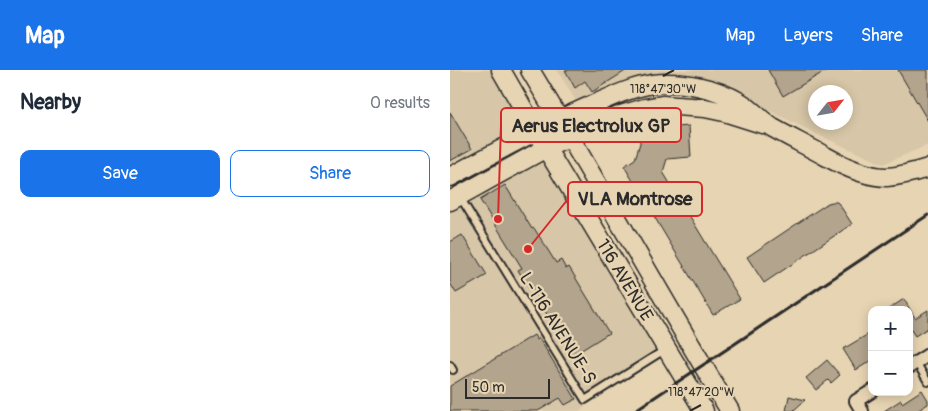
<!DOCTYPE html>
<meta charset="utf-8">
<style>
:root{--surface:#fff;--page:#f6f6f7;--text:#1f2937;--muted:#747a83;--line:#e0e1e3;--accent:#1a73e8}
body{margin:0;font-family:Pangolin,sans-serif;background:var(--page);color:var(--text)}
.controls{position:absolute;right:15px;bottom:15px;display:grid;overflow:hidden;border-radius:10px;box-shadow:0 2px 12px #0003}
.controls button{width:45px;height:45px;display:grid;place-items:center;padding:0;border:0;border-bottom:1px solid var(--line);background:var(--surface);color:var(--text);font:25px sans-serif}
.compass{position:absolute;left:358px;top:15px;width:45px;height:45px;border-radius:50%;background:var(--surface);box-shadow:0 2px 12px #0003;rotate:59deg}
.scale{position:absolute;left:15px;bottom:12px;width:85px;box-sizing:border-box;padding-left:5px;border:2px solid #2b2b2b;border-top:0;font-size:14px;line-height:18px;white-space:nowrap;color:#2b2b2b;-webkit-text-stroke:4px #e7d4b2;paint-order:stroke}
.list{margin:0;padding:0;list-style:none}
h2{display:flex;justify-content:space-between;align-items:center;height:65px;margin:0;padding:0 20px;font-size:21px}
h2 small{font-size:16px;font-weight:400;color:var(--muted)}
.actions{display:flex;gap:10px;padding:15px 20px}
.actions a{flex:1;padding:11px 0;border:1px solid var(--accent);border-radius:10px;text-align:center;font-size:18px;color:var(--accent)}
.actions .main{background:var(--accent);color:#fff}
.map{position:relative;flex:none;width:478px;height:341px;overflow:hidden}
header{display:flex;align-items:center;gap:30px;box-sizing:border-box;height:70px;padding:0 25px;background:var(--accent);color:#fff}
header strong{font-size:24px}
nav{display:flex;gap:28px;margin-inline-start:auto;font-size:18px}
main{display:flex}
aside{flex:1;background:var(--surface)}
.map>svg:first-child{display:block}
.built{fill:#d7c6a7;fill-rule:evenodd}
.building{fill:#b2a48d;stroke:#2b2b2b}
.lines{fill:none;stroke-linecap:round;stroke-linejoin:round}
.lane-casing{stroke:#2b2b2b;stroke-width:10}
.street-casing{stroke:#2b2b2b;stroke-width:16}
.secondary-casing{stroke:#2b2b2b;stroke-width:21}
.lane{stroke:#e7d4b2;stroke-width:6}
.street{stroke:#e7d4b2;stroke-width:12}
.secondary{stroke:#e7d4b2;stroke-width:18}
.rail{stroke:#2b2b2b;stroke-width:3}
.ticks{fill:none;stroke:#2b2b2b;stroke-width:2}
.labels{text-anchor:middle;stroke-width:4.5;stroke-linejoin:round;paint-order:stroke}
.street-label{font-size:18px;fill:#2b2b2b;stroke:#e7d4b2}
.ticks-label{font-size:12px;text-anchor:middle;fill:#2b2b2b;stroke:#e7d4b2;stroke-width:4.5;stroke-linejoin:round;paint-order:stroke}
.leader{fill:none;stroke:#d62828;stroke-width:2}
.callout-dot{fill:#d62828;stroke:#e7d4b2;stroke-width:2}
.callout{fill:#e7d4b2;stroke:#d62828;stroke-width:2}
.callout-label{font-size:19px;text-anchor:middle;font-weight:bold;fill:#2b2b2b}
</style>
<header>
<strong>Map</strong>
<nav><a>Map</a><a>Layers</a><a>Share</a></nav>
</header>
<main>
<aside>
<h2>Nearby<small>0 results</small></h2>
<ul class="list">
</ul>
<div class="actions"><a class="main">Save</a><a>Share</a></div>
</aside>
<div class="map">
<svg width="478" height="341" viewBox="0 0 478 341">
<rect width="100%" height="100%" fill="#e7d4b2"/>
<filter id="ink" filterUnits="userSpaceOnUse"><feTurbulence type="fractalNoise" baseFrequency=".02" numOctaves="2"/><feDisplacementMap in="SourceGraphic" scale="10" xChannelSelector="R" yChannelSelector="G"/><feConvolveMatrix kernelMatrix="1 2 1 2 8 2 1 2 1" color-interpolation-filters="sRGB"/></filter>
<g filter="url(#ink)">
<path class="built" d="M0 0H51L216 279 129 341H0Z
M107 0H478V75L433 94 364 63 248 5H189L148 24 126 31ZM366 22H396V52H366Z"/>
<path class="building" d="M115 0H177L142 22 135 11 125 18Z
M318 0H377L333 26Z
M448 0H478V51Z
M0 42 22 79 0 91Z
M239 56 241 87 217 89 213 102 290 229 263 245 174 96 185 89 190 73 189 60Z
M55 115 82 159 84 158 106 193 111 190 116 199 119 197 159 263 122 286 82 219 80 220 68 200 72 198 30 130Z
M382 132H387L389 134 402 154 314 213 297 187 378 133Z
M12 165 37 205 6 223 0 213V172Z
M454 229 465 248 478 240V258L465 266 459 257V240H437Z
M422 262V290L406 300 393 279Z
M84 265 87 270 89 268 126 329 115 335 110 328 88 341H0V316Z
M377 290 390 305 381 313 378 310 366 320 356 308Z
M472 320 478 330V334L467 341H434L451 330 452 333Z
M339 326 355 330 343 341H336Z"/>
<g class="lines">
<defs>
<path id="lane" d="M10 127 135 330 216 279
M466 292 478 312
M0 295 3 300"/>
<path id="street" d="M459 297 478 285
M412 341 406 331 422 321"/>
<path id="secondary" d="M51 0 96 78 254 341
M80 0C148 113 212 228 280 341
M0 107C47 81 93 56 142 35 161 27 182 17 203 14 231 10 266 18 290 32 302 39 312 51 323 58 341 68 359 77 377 87 395 97 416 107 437 107 451 106 465 102 478 98
M0 131 96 78 171 45 195 38 212 35 255 38 274 42 312 54"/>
</defs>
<use href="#lane" class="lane-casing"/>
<use href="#street" class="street-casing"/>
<use href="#secondary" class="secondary-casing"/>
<use href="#lane" class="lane"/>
<use href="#street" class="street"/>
<use href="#secondary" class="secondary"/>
<path class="rail" d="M184 341 478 145"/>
</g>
</g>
<path class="ticks" d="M213 6 224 0M240 341 251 335"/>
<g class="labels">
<g class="street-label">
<text transform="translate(175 210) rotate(59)" y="6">116 AVENUE</text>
<text transform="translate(108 258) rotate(58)" y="6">L-116 AVENUE-S</text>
</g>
</g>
<g class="ticks-label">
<text x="213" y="23">118°47'30"W</text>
<text x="251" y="326">118°47'20"W</text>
</g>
<path class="leader" d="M48 149L51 55M78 179L118 129"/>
<g class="callout-dot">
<circle cx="48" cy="149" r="5"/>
<circle cx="78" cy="179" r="5"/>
</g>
<g class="callout">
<rect x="51" y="38" width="180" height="34" rx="5"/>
<rect x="118" y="112" width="134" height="34" rx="5"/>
</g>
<g class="callout-label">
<text x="141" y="62">Aerus Electrolux GP</text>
<text x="185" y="135">VLA Montrose</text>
</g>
</svg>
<div class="controls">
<button>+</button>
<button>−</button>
</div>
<svg class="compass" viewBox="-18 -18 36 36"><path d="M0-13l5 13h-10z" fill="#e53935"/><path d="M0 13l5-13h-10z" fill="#747a83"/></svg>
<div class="scale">50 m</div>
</div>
</main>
